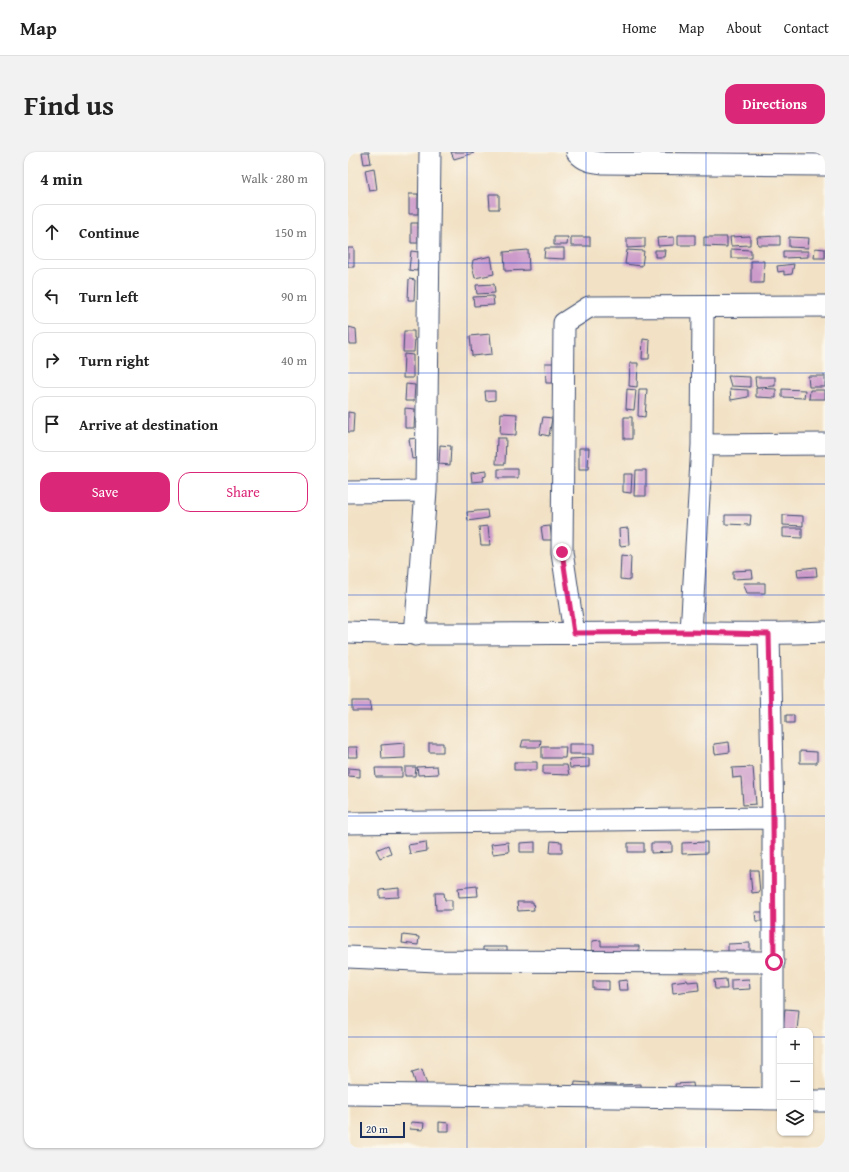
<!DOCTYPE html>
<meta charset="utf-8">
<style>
:root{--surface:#fff;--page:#f2f2f2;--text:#222;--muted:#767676;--line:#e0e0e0;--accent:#db2777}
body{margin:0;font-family:"Gentium Book Plus",serif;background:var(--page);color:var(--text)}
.controls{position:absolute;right:12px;bottom:12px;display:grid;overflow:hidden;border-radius:8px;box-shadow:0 1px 3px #0004}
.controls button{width:36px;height:36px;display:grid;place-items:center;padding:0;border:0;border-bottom:1px solid var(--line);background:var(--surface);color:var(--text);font:20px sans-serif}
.scale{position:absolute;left:12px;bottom:10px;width:45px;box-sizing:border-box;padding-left:4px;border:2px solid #1b2f5e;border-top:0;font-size:11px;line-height:14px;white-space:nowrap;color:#1b2f5e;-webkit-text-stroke:3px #fbf7ec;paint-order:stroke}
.stop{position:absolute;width:12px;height:12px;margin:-9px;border:3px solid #db2777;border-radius:50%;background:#fff}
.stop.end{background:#db2777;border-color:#fff;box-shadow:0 1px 4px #0008}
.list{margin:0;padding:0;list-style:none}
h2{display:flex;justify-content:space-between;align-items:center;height:52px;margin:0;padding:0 16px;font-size:17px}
h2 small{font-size:13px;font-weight:400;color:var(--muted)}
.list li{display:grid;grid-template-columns:26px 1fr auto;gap:12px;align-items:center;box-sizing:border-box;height:56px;margin:0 8px 8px;padding:0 8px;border:1px solid var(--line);border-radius:12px}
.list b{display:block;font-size:15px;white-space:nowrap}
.list em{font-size:13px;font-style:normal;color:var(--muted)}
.actions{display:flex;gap:8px;padding:12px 16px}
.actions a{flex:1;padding:9px 0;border:1px solid var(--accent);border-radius:12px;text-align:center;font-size:14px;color:var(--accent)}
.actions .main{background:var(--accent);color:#fff}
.icon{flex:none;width:22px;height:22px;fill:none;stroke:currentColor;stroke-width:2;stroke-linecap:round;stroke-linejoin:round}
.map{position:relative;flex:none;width:477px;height:996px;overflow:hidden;border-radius:12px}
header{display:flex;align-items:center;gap:24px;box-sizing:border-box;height:56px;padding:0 20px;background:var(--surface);border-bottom:1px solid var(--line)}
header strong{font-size:19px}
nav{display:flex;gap:22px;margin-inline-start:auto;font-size:14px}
.intro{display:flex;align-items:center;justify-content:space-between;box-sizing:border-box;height:96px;padding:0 24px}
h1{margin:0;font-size:28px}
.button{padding:10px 18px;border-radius:12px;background:var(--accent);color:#fff;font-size:14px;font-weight:700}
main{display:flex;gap:24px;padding:0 24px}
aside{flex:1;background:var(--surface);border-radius:12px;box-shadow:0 1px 3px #0004}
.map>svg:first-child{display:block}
.building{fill:#cd9bca}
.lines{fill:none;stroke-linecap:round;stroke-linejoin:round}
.minor-casing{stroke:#3b4a6d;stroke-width:23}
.minor{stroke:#fff;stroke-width:21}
.route{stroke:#db2777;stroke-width:5}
.grid{fill:none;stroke:#1d4ed8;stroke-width:1;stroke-opacity:0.55}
</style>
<header>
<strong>Map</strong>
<nav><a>Home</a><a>Map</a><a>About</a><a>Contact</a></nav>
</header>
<div class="intro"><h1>Find us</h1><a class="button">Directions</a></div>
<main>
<aside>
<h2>4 min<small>Walk · 280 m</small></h2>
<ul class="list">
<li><svg class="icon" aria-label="ahead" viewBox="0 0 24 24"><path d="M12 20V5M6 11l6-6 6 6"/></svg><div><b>Continue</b></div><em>150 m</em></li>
<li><svg class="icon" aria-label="left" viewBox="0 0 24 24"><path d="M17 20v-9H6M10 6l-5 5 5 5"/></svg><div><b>Turn left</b></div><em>90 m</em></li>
<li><svg class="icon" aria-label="right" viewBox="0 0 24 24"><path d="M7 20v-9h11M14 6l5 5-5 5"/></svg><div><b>Turn right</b></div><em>40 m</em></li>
<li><svg class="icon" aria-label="arrive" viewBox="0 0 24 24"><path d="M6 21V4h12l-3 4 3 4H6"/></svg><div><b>Arrive at destination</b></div></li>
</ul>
<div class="actions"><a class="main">Save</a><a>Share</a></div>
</aside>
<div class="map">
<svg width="477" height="996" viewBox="0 0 477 996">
<rect width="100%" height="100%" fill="#fbf7ec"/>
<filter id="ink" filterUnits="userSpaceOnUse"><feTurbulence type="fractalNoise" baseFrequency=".025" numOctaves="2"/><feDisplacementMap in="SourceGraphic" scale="8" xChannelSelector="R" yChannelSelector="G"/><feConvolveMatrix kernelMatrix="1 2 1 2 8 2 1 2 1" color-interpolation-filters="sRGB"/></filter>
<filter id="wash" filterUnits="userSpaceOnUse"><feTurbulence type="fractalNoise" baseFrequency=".012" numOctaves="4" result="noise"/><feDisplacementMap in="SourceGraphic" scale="16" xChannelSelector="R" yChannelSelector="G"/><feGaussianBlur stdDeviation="0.9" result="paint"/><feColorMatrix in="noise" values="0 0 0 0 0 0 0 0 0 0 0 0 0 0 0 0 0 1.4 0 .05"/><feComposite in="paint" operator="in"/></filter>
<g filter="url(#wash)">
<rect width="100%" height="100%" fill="#f2e1c4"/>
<g id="blocks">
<path class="building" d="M14 0H21L23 11 16 12Z
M103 0H125L126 1 106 7Z
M26 16 29 38 21 39 17 18Z
M61 42H70V62H61Z
M141 42H151V57H142Z
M63 71H70V91H63Z
M330 83H347V93H330Z
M402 84V93L383 94 382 85Z
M432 84V93H410L409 85Z
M206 85H220L219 93H206Z
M223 85H242V94H223Z
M326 85V93L310 94 309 86Z
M356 85H379V95L356 94Z
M441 85 461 86 460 96 441 95Z
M279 86H297V95L279 96Z
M0 96H6V115H0Z
M197 96H216V107L196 106Z
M467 96 477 97V106H466Z
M383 97 403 98V106H383Z
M180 98 181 118 157 119 156 100Z
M279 98 296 99 294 114 277 112Z
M307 98H317L316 105H307Z
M63 99 71 100 69 119 61 118Z
M435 99H460V105L435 106Z
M143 104 146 122 127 126 124 114 125 108Z
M403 109H416L415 131H403Z
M446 112 444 122 436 123V119L430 120 429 114Z
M61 127 67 128 66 148H60Z
M146 132 147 141 129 142 128 133Z
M145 144 146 153 126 154 125 145Z
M1 175 8 177 9 192H1Z
M56 179H66V186H67L66 200H55Z
M142 182 144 202 124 204 122 184Z
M295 187 302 188 301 207H294Z
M56 202 65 203V226H55Z
M197 211H206L207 231H198Z
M282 211H290L289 235 281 234Z
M380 224 402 225V235L383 234Z
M460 224H477V235H461Z
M407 225H427V234L408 235Z
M58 232 67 233 66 249H57Z
M408 236 428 237V246L408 245Z
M279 237 288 238 286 258 278 257Z
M291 237H299L297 265 290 264Z
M382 237 400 238V245L383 248Z
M434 237 457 238 456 246 434 245Z
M462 238H477V247H461Z
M137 239H147V248L138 249Z
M57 256 67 257 66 276H57Z
M0 260 6 261 5 280H0Z
M153 261 169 262 168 283 152 282Z
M195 265 204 266 201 284 192 282Z
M276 265H284V287H276Z
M69 286 71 306 64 307 61 287Z
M149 286H158L157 312H148Z
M92 293 103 294 102 313 91 312Z
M231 296H241L240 318H231Z
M150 317H170V326H150Z
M287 318H298V344H286Z
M138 319V324L135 325 136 329 124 330 123 321Z
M275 322H284L283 341 275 340Z
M139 358 140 366 120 369 119 360Z
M377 363H403L402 373 377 372Z
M435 363 455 364V374L435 373Z
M140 374 142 393H133L131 375Z
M202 374 204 388H195L193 375Z
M280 376 281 393 272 394 271 377Z
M435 376H454V386L435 385Z
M273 403 283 404 282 428 272 427Z
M468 415 469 424 450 425 449 417Z
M404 418 405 426 385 427V419Z
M395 431H417V441H399Z
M4 549H21L23 559H4Z
M438 563H446V571H438Z
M175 588H193L192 595H173Z
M381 590 382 600 367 602 366 592Z
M57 591V606L34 607 33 593Z
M81 591H95V600H81Z
M221 592H246V602H221Z
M0 595H9L10 605H0Z
M194 595H218L217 606H194Z
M452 599 469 600V611H452Z
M241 606V615L222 616 221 607Z
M166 610H189V618H166Z
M195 613H219L221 623 195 622Z
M89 614 90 622 70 623 69 615Z
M57 615H68L67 624H57Z
M405 615 408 652 395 653 393 625 385 626 384 616Z
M0 616 12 617V625L0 624Z
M27 616H54V625H28Z
M203 689 214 690V701H202Z
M78 690 79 699 62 702 60 693Z
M160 690 161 700 145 702 143 692Z
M187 690V700H172V691Z
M359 690V701L334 702V691Z
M280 691H296V700H280Z
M303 691H324V700L303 701Z
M40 693 43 701 32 706 28 698Z
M402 718H410L412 740 404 741Z
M129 734 130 744 111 745 110 736Z
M51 736V745L32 746V738Z
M87 741H96L97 748H104V758H88Z
M169 750H185L186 758 170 759Z
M407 760H423V769H408Z
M55 783 71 785 70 793 54 791Z
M253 788V794H291V806H244V789Z
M402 791V800L380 801V792Z
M135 795H159V804H135Z
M378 827 379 837H367L366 828Z
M401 827 402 837 383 838V828Z
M279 828 280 838H271L270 829Z
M339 828 340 830 350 829 351 838 325 841 324 830Z
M245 829H261V838L245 837Z
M437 857 451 858 449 879 435 877Z
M74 917 80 936 70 939 64 920Z
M227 930 242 931 241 941 226 940Z
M345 931 346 939 328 940 327 932Z
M247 932 268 933V943L246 942Z
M293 932V942H272L271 933Z
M63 970 76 971 75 978 62 977Z
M91 970 101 971V979H91Z"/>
</g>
</g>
<g filter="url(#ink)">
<use href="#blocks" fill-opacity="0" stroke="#3b4a6d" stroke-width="1"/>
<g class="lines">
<defs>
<path id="minor" d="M229 0C237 9 244 10 255 11L477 13
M354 293 477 292
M0 340 78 339
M0 480C98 484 195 481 293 481 354 480 416 483 477 480
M343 480 354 293 355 155
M226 481 214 400 216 171 241 155 477 154
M421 482 425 666V947
M67 483 78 339 82 0
M0 671 425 666
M0 805 89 809 426 810
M0 942 432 947
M462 949H477"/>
</defs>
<use href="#minor" class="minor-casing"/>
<use href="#minor" class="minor"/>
</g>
</g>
<g class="lines" filter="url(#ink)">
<path class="route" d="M214 400 226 481 343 480 421 482 425 666 426 810"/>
</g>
<path class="grid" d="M119 0V996M238 0V996M358 0V996M0 111H477M0 221H477M0 332H477M0 443H477M0 553H477M0 664H477M0 775H477M0 885H432M462 885H477"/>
</svg>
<div class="controls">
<button>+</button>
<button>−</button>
<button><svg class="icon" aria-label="layers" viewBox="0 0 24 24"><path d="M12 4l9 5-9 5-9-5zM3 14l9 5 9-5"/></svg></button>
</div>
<div class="scale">20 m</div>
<div class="stop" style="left:426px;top:810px"></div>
<div class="stop end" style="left:214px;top:400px"></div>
</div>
</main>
